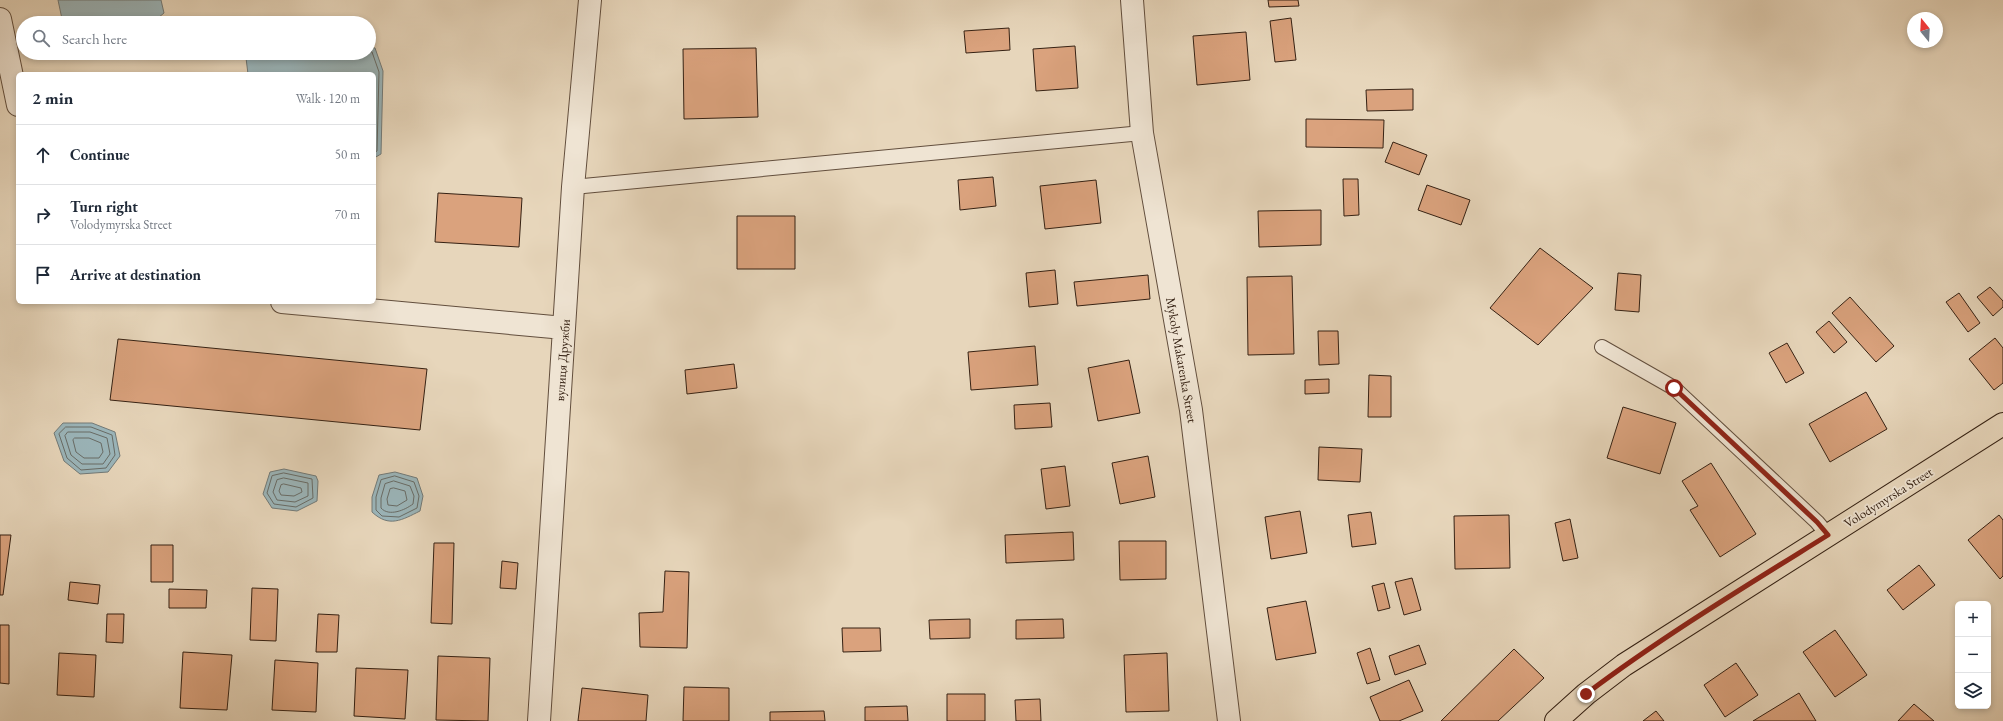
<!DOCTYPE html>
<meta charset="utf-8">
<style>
:root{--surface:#fff;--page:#f2f2f3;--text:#1f2937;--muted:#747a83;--line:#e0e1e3}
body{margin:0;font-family:"EB Garamond",serif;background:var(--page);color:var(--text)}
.controls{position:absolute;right:12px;bottom:12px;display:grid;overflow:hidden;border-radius:6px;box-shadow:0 2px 6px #0003}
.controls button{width:36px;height:36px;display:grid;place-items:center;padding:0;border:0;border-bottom:1px solid var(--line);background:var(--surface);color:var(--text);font:20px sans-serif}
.compass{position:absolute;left:1907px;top:12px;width:36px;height:36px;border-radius:50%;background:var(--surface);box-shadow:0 2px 6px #0003;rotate:342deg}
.stop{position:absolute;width:12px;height:12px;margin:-9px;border:3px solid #8f2418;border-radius:50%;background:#fff}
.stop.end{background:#8f2418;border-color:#fff;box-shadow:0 1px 4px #0008}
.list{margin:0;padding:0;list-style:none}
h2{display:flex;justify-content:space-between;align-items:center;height:52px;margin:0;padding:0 16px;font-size:17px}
h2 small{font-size:13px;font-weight:400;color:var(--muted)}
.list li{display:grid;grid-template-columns:26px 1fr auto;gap:12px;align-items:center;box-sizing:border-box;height:60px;padding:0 16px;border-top:1px solid var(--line)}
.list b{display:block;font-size:15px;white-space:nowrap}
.list p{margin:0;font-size:13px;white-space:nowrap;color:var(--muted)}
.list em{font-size:13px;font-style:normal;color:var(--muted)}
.icon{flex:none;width:22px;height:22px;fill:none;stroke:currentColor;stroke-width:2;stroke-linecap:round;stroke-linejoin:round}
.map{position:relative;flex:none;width:2003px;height:721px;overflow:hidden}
.search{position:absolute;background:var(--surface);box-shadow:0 2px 6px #0003;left:16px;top:16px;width:360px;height:44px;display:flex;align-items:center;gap:10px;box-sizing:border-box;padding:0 14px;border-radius:22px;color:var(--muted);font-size:15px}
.panel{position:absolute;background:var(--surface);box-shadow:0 2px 6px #0003;left:16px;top:72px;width:360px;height:232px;border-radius:6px}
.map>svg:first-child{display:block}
.water{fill:#9bb6bb;stroke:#727a78}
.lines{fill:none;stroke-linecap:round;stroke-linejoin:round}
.shore{stroke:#686c67;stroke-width:1}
.building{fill:#daa27d;stroke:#352113}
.lane-casing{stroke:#624e3d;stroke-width:16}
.street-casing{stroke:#624e3d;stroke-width:24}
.primary-casing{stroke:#352113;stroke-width:24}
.lane{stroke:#efe4d3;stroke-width:14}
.street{stroke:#efe4d3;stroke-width:22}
.primary{stroke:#e7d6bb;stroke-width:22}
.route{stroke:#8f2418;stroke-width:5}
.labels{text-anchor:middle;stroke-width:3.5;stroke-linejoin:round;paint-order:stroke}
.street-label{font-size:13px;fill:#352113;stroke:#efe4d3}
</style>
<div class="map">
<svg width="2003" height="721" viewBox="0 0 2003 721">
<rect width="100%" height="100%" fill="#e7d6bb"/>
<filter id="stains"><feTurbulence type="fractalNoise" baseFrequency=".005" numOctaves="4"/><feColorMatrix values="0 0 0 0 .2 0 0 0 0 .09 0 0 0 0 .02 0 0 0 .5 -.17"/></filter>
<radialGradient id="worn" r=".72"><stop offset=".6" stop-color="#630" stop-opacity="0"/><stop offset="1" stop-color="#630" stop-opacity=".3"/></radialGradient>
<path class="water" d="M58 0H161L164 13 152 23H65L62 19Z
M369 47 375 48 383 71 381 154 374 158V74H248L246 58 248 53H369Z
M63 423H92L115 432 120 456 108 472 80 474 64 461 54 433Z
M284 469 316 476 318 481 317 501 297 511 272 508 263 494 270 472Z
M395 472 417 478 423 496 420 511C402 520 389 528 372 512V497L379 475Z"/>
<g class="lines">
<path class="shore" d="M369 51 372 52 379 72 377 151 374 153
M66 427H91L112 435 115 455 106 468 81 470 67 458 59 434Z
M68 432H90L107 438 110 454 103 464H82L71 455 65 436Z
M75 438H89L101 443 103 452 99 458H84L76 452 73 440Z
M284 473 312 479 313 498 296 507 274 504 267 493 272 476Z
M395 476 414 482 419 496 417 508 399 517 382 516 376 510V497L381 480Z
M284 478 308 483V496L295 502 277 500 273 492 277 480Z
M394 481 410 486 414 496 413 504C405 510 389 517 381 508V498L385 484Z
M284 484 301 488 302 492 294 496 281 495 279 491 281 485Z
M394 488 405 491 407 500 397 506 388 505 387 499 390 489Z"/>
</g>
<path class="building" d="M1268 0H1298L1299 6 1269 7Z
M1291 18 1296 60 1275 62 1270 21Z
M1009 28 1010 50 966 53 964 31Z
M1246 32 1250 80 1197 85 1193 36Z
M1075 46 1078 88 1036 91 1033 49Z
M756 48 758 117 684 119 683 49Z
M1413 89V110L1367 111 1366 90Z
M1306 119 1384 120 1383 148 1306 147Z
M1393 142 1427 155 1419 175 1385 162Z
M993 177 996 206 960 210 958 180Z
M1343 179H1358L1359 215 1344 216Z
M1096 180 1101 223 1045 229 1040 186Z
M1427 185 1470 200 1461 225 1418 210Z
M438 193 522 198 519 247 435 242Z
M1321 210V245L1259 247 1258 211Z
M737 216H795V269H737Z
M1540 248 1593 288 1538 345 1490 308Z
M1055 270 1058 304 1029 307 1026 273Z
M1618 273 1641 275 1639 312 1615 310Z
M1148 275 1150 299 1077 306 1074 282Z
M1292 276 1294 354 1248 355 1247 277Z
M1990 287 2003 301V307L1993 316 1977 297Z
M1959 293 1980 323 1968 332 1946 302Z
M1850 297 1894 346 1876 362 1832 313Z
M1829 321 1847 342 1834 353 1816 332Z
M1318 331H1338L1339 364 1319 365Z
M1995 338 2003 348V383L1994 390 1969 359Z
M118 339 427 369 420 430 110 400Z
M1787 343 1804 373 1786 383 1769 353Z
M1035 346 1038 385 971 390 968 352Z
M1129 360 1140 413 1098 421 1088 368Z
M734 364 737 388 687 394 685 370Z
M1369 375 1391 376V417H1368Z
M1329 379V393L1305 394V380Z
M1866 392 1887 429 1830 462 1809 424Z
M1050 403 1052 427 1015 429 1014 405Z
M1623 407 1676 423 1660 474 1607 458Z
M1319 447 1362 449 1360 482 1318 480Z
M1148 456 1155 497 1120 504 1112 463Z
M1711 463 1756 534 1720 557 1690 510 1698 506 1682 481Z
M1065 466 1070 506 1046 509 1041 469Z
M1300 511 1307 553 1271 559 1265 517Z
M1371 512 1376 544 1352 547 1348 515Z
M1509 515 1510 568 1455 569 1454 516Z
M1999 515 2003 520V576L2000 579 1968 540Z
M1570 519 1578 558 1563 561 1555 523Z
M1073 532 1074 560 1006 563 1005 535Z
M0 535H11L3 595H0Z
M1119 541H1166V579L1120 580Z
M434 543H454L452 624 431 623Z
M151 545H173V582H151Z
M502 561 518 563 516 589 500 588Z
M1919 565 1935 585 1903 610 1887 590Z
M665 571 689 572 687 648 640 647 639 613 663 612Z
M1412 578 1421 610 1404 615 1395 582Z
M70 582 100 585 98 604 68 600Z
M1384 583 1390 608 1378 611 1372 586Z
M252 588 278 589 276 641 250 640Z
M169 589 207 590 206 608H169Z
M1306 601 1316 653 1276 660 1267 608Z
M107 614H124L123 643 106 642Z
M318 614 339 615 337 652H316Z
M970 619V638L930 639 929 620Z
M1063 619 1064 638 1016 639V620Z
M0 625H9V684L0 683Z
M842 628H880L881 651 843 652Z
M1835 630 1867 675 1835 697 1803 652Z
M1419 645 1426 664 1395 675 1389 656Z
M1370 648 1380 680 1367 684 1357 653Z
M1514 649 1544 678 1498 721H1441Z
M183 652 232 655 227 710 180 708Z
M59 653 96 655 94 697 57 695Z
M1167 653 1169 711 1126 712 1124 655Z
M438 656 490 658 488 721 436 720Z
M275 660 318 663 316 712 272 710Z
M1736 663 1758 695 1725 717 1704 685Z
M356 668 408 670 405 719 354 716Z
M1409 680 1423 711 1399 721H1380L1370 697Z
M684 687 729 688V721H683Z
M582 688 648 695 646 721H578Z
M1799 693 1816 721H1753Z
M947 694H985V721H947Z
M1040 699 1041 721H1016L1015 700Z
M1914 704 1934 721H1898Z
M907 706 908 721H865V707Z
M824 711 825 721H770V712Z
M1656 711 1664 721H1643Z"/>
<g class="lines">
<defs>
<path id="lane" d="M573 187 1142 133
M1602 347 1674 388 1817 522 1828 535"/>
<path id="street" d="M1132 0 1142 133 1191 410 1229 721
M0 19 18 105
M282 302 564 328
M539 721 573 187 590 0"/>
<path id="primary" d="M1556 721 1586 694 1624 665 2003 424"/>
</defs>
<use href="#lane" class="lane-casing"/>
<use href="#street" class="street-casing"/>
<use href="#primary" class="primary-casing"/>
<use href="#lane" class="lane"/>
<use href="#street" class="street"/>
<use href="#primary" class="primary"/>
</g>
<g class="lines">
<path class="route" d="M1586 694C1663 636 1746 586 1828 535L1817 522 1674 388"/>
</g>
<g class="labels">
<g class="street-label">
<text transform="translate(562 360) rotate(-86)" y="5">вулиця Дружби</text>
<text transform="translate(1182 360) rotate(80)" y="5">Mykoly Makarenka Street</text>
<text transform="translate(1888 497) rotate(-32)" y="5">Volodymyrska Street</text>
</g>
</g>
<rect width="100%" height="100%" filter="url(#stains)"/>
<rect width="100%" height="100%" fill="url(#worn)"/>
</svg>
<div class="controls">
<button>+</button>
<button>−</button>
<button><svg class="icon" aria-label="layers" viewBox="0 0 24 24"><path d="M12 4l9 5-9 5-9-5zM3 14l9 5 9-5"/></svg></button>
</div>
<svg class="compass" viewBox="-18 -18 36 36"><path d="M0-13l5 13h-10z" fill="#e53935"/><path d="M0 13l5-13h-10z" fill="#747a83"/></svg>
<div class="stop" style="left:1674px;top:388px"></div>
<div class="stop end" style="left:1586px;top:694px"></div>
<div class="search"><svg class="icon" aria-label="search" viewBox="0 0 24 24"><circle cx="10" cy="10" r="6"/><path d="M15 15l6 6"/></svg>Search here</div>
<section class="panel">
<h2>2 min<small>Walk · 120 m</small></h2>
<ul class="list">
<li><svg class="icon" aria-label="ahead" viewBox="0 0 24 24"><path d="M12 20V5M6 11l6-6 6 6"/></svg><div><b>Continue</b></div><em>50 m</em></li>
<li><svg class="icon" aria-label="right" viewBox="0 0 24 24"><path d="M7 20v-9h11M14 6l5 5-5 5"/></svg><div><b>Turn right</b><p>Volodymyrska Street</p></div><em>70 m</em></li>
<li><svg class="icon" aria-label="arrive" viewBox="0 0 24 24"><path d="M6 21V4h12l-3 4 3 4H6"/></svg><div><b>Arrive at destination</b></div></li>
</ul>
</section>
</div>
